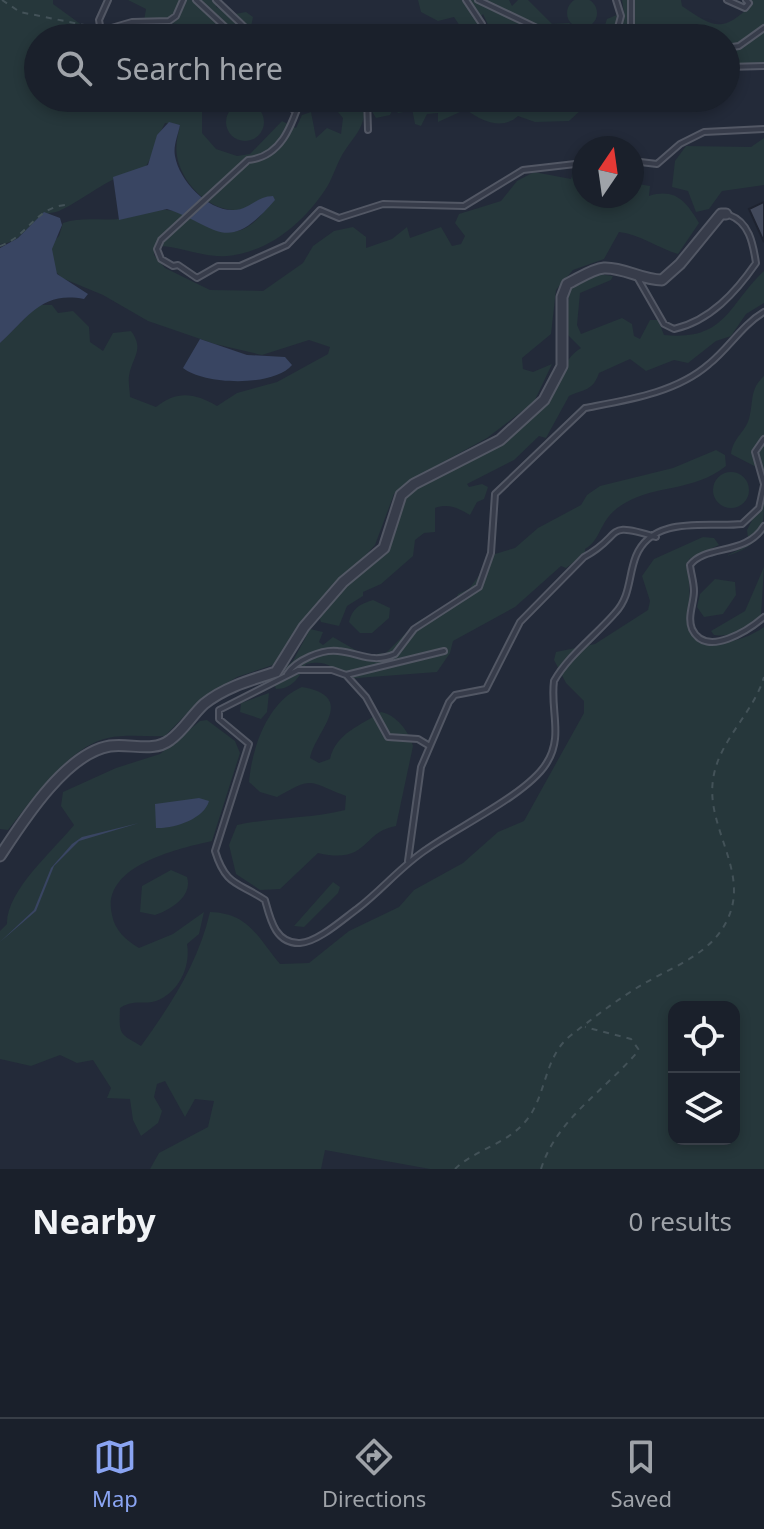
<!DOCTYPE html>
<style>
:root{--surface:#1a202b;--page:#272d37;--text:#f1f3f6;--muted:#9fa3a9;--line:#383e47;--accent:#8aa4f2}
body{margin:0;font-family:"Noto Sans",sans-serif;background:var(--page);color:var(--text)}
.controls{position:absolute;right:24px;bottom:24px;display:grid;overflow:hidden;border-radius:16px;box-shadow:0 4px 12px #0003}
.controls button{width:72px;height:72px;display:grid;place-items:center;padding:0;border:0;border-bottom:2px solid var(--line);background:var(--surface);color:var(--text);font:40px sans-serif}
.compass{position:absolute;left:572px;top:136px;width:72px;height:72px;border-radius:50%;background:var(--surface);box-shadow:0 4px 12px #0003;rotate:13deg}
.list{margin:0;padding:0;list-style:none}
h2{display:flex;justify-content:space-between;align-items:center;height:104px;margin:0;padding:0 32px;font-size:34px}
h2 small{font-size:26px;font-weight:400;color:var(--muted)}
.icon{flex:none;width:44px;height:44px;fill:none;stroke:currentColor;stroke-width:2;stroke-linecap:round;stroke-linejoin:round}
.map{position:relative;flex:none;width:764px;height:1169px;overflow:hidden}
.search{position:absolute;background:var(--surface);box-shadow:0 4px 12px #0003;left:24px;right:24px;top:24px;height:88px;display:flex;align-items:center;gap:20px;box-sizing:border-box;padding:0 28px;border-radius:44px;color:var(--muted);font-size:30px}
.sheet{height:248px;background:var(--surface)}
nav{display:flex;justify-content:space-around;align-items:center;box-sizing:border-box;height:112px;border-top:2px solid var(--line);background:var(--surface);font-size:22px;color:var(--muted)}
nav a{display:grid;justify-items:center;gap:4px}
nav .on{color:var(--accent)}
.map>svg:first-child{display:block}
.green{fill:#26373b;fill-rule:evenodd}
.water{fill:#394562}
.building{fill:#42495b;stroke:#1e2330;stroke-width:2}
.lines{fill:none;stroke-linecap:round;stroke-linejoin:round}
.lane-casing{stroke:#525764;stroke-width:8}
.street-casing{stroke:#525764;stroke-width:13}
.path{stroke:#435258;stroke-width:2;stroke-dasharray:6 6;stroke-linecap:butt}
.lane{stroke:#373c4a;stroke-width:4}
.street{stroke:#373c4a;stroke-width:9}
</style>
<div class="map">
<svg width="764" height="1169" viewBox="0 0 764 1169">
<rect width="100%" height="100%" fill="#232a39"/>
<path class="green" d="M567 13a15 15 0 1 1 30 0a15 15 0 1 1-30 0Z
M0 0H53V4L90 31 132 38H38V98H202V133L216 149 237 156 250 154 282 121 296 128 302 115 311 112 316 138 327 128 341 134 343 118 332 105V98H360C372 125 352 136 341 157 335 168 332 180 325 190 302 224 269 252 227 256 202 258 179 245 154 246V255L165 268 210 290 263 291 303 263 313 246 334 231 353 227 366 237V248L392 239 407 227 410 238 441 227 452 246 461 244 465 236 455 223 459 214 501 201 517 181 534 172 571 179 573 173 584 172V196H632V183L650 186 649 196C675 188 686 201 699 223L678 254C658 248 639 234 619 232L604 259 573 270 556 290 551 334 522 358 523 369 533 372 552 364 534 402 487 438 423 473 394 494 375 545 300 626 273 665 237 677 199 701 165 736C147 737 126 734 108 738 69 746 32 800 8 830L0 829V343L38 305H52L58 313 73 311 89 327 90 342 103 351 113 333 131 331C145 350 132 357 129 376 128 382 130 391 130 397L156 407C177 390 195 393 217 406L237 393 277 382 328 354 330 347 309 340 262 355 215 344 148 321 103 295 62 278 54 270 50 245 59 236 63 223C83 216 104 222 125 218 138 216 153 208 167 210 214 215 231 263 274 198L272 196C259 198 250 209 238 210 209 212 181 182 177 156 175 145 178 135 180 125L165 123C156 139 155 156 143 170 111 174 89 197 59 211 55 213 51 212 47 214 27 222 23 243 0 244Z
M128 0H216V7L235 14 246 12 253 17 250 32 257 38H194L177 24 144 21 146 9Z
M418 0H509L512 6 518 0H528L552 24 569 23 598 38H534L529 35 494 38 483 14 479 19 481 29 460 26 454 17 438 21 421 12Z
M622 0H681L682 6C713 27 722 34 751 5L748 0H764V63L726 64V38L606 36 603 31 607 19 624 12Z
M370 98H409L404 102V112L398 113 394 107 390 115 376 118 370 108Z
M410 98H461L460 112 438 122V113L427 114 421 126 415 124Z
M468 98H594L569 121 535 122 518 116C503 130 483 122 468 111Z
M226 122a19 19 0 1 1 38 0a19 19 0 1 1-38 0Z
M764 138V185L722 191 709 209 696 212 688 191 672 187 675 161 686 146 751 147Z
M764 271V303L746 314 731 336 716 341 688 363 674 360 646 371 630 359 599 373C593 391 584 389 569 396L546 438 539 436 514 460 467 484 469 487 482 484 488 487 484 499 477 502 470 515C458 508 448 503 435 508V532L424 533 415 540 413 556 381 584 363 592V596L347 606 339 626 321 622 319 616C340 588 374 563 391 537 401 522 399 505 410 491 458 465 507 444 544 403 560 385 560 361 581 348L566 333 569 290 597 274 613 276 611 280 580 293 577 325 581 334 622 318 632 324 634 336 640 339 650 320H658L664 335C726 341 727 306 764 271Z
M764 376V471L731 454C733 438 745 432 749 419 754 401 749 390 764 376Z
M716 450 725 455 726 466C693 492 658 484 625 503 598 518 603 539 585 549V554L566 568 561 566 515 607 453 641 450 653 437 672 344 679C332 665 325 660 306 664 299 678 292 689 276 689L272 679 293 661 310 629 323 632 319 642 323 645 333 637 364 655 386 653 417 622 455 601 458 594 469 589 495 554 515 548 538 528 581 505 587 495 600 486 673 468Z
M713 490a18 18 0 1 1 36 0a18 18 0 1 1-36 0Z
M764 497C764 531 763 545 726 556L749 545 747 530Z
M703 537 714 538 719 545 689 559 690 631C712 650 742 642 764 627V1169H430L325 1150 321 1169H150L159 1153 208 1127 214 1101 195 1099 185 1117 165 1081 157 1084 154 1097 162 1111 158 1123 141 1136 133 1120 130 1099 107 1098 111 1088 93 1060 77 1063 60 1055 31 1066 0 1059V931L7 924C6 891 53 851 74 825L61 806 63 792 116 768 160 754 200 721 207 720 235 741 240 753 212 841C177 849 100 866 112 915 115 931 126 940 139 948L173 934 204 912 199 934 187 944C191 966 179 993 156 1001 142 1005 135 999 120 1008 119 1035 119 1033 141 1046 172 1003 198 963 210 912 249 913 258 938 280 964L309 963 349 931 399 907 414 890 463 863 498 832 524 821 584 713V701L566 683 554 660 556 652 595 644 648 610 650 601 642 576 654 559ZM674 1007H734V1139H674Z
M764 567 761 615C745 628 735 638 714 635L711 631 745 611Z
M715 579 735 582 736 595 723 614 704 617 697 607 700 594Z
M373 600 390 608 389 618 372 633H360L349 622C352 608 360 604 373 600Z
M302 687C359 697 315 731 310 758L319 763 330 759C336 733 360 726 381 712 397 715 409 732 413 746L396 826C361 832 369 865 318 853L280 889 260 890 236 874 229 845 237 825C273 817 309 819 345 810L346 796C307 781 314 776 277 797L260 792 249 782C252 747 268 701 302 687Z
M269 693 267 712 261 719 240 712 241 703Z
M171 870 187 877C193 896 171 910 155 915L140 912 142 886Z
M333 882 340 887 338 893 304 927 294 926Z"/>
<path class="water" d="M169 122 180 125C178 135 173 146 175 156 179 180 207 210 232 210 249 211 256 196 273 196L275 200C226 257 218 226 167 209L119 220 113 177 148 165 157 135Z
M44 212 60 218 62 225 52 249 57 274 88 294 84 299C41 291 29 317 0 343V248L18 238Z
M200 339 247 355 285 357 292 365C274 387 204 385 183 368Z
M199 798 209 801C204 819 174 829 156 828L155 804Z
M139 823 79 841 54 866 36 911 0 942 34 910 51 868 72 844 82 837Z"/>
<path class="building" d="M764 202V242L749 209Z"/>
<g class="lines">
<defs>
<path id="lane" d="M108 0 99 20 101 31 132 22 169 21 176 16 183 0
M196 0 237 38
M216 0 256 38
M466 0 482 24 486 38
M478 0 558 38
M616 0 621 16 616 35
M727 0 745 8 749 3 746 0
M631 33V0
M606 38 628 32 652 38
M726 48 739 46 764 28
M726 67 764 66
M276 98 294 110
M301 98C292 124 282 157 248 160L161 240 157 249 161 259 173 266 178 265 197 278 218 266H240L287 245 320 210 339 218 383 204 464 206 523 170 584 163
M367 98 368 130
M300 106 311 98
M632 161 657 164 680 144 704 132 764 129
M637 277 664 324 674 329C710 321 736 292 756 263 753 243 749 222 729 215
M764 439 755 452 764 484
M764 526C746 556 706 544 690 565 691 574 694 582 694 591 694 603 687 617 692 629 706 659 750 629 764 617
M287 674C296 660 322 649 338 651 360 653 372 664 395 654L414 629 479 587 491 553 495 494 585 408C627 400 676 393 709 364 729 348 742 325 764 312
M346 675 444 651
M428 745 418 739 388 737 366 697 346 675 332 670H298L219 710V719L249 744 215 851C226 887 239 882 265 900 270 918 275 944 300 943 318 942 343 919 357 909 382 890 401 866 427 849 458 827 527 794 546 764 564 737 550 711 554 681 568 656 596 635 615 613 631 596 628 576 636 556 653 514 710 528 742 524L759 508 764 485
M408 861 421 767 449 702 455 695 486 689 520 622 584 557C625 535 602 520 656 537"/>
<path id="street" d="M0 856C23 821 66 753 110 746 130 743 153 753 170 740 183 731 192 715 204 704 225 687 251 680 276 672L304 627 343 582 384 548 401 495 414 484 500 440 544 400 562 366V297L567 284C578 279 592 269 604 268 624 267 641 280 662 280L680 264 721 214H726"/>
</defs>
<use href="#lane" class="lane-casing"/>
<use href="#street" class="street-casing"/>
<path class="path" d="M2 0 20 12 94 27
M0 246C27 237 35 208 65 205
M455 1169C474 1150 505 1145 525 1122 547 1097 543 1058 570 1036 593 1018 619 998 645 983 676 965 714 953 729 916 748 870 706 827 713 780 718 741 753 714 764 677
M541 1169C557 1118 606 1090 639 1050L631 1039 585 1027"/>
<use href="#lane" class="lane"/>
<use href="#street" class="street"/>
</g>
</svg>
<div class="controls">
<button><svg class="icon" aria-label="locate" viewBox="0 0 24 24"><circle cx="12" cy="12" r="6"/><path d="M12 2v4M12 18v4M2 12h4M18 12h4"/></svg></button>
<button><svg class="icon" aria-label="layers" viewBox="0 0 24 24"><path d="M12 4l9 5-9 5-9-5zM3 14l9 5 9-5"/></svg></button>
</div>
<svg class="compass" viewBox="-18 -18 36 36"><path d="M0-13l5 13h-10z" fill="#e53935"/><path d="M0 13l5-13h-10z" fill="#9fa3a9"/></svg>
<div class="search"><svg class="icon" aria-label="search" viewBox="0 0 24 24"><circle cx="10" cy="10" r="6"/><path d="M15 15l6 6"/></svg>Search here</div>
</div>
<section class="sheet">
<h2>Nearby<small>0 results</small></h2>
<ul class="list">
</ul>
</section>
<nav>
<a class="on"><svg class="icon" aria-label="map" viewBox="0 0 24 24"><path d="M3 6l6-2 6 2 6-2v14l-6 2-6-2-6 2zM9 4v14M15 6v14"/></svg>Map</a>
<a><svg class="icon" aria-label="directions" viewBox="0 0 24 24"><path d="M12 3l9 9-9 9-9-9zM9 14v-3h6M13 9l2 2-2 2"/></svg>Directions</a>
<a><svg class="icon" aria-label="saved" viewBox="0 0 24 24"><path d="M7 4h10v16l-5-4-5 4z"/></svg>Saved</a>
</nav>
